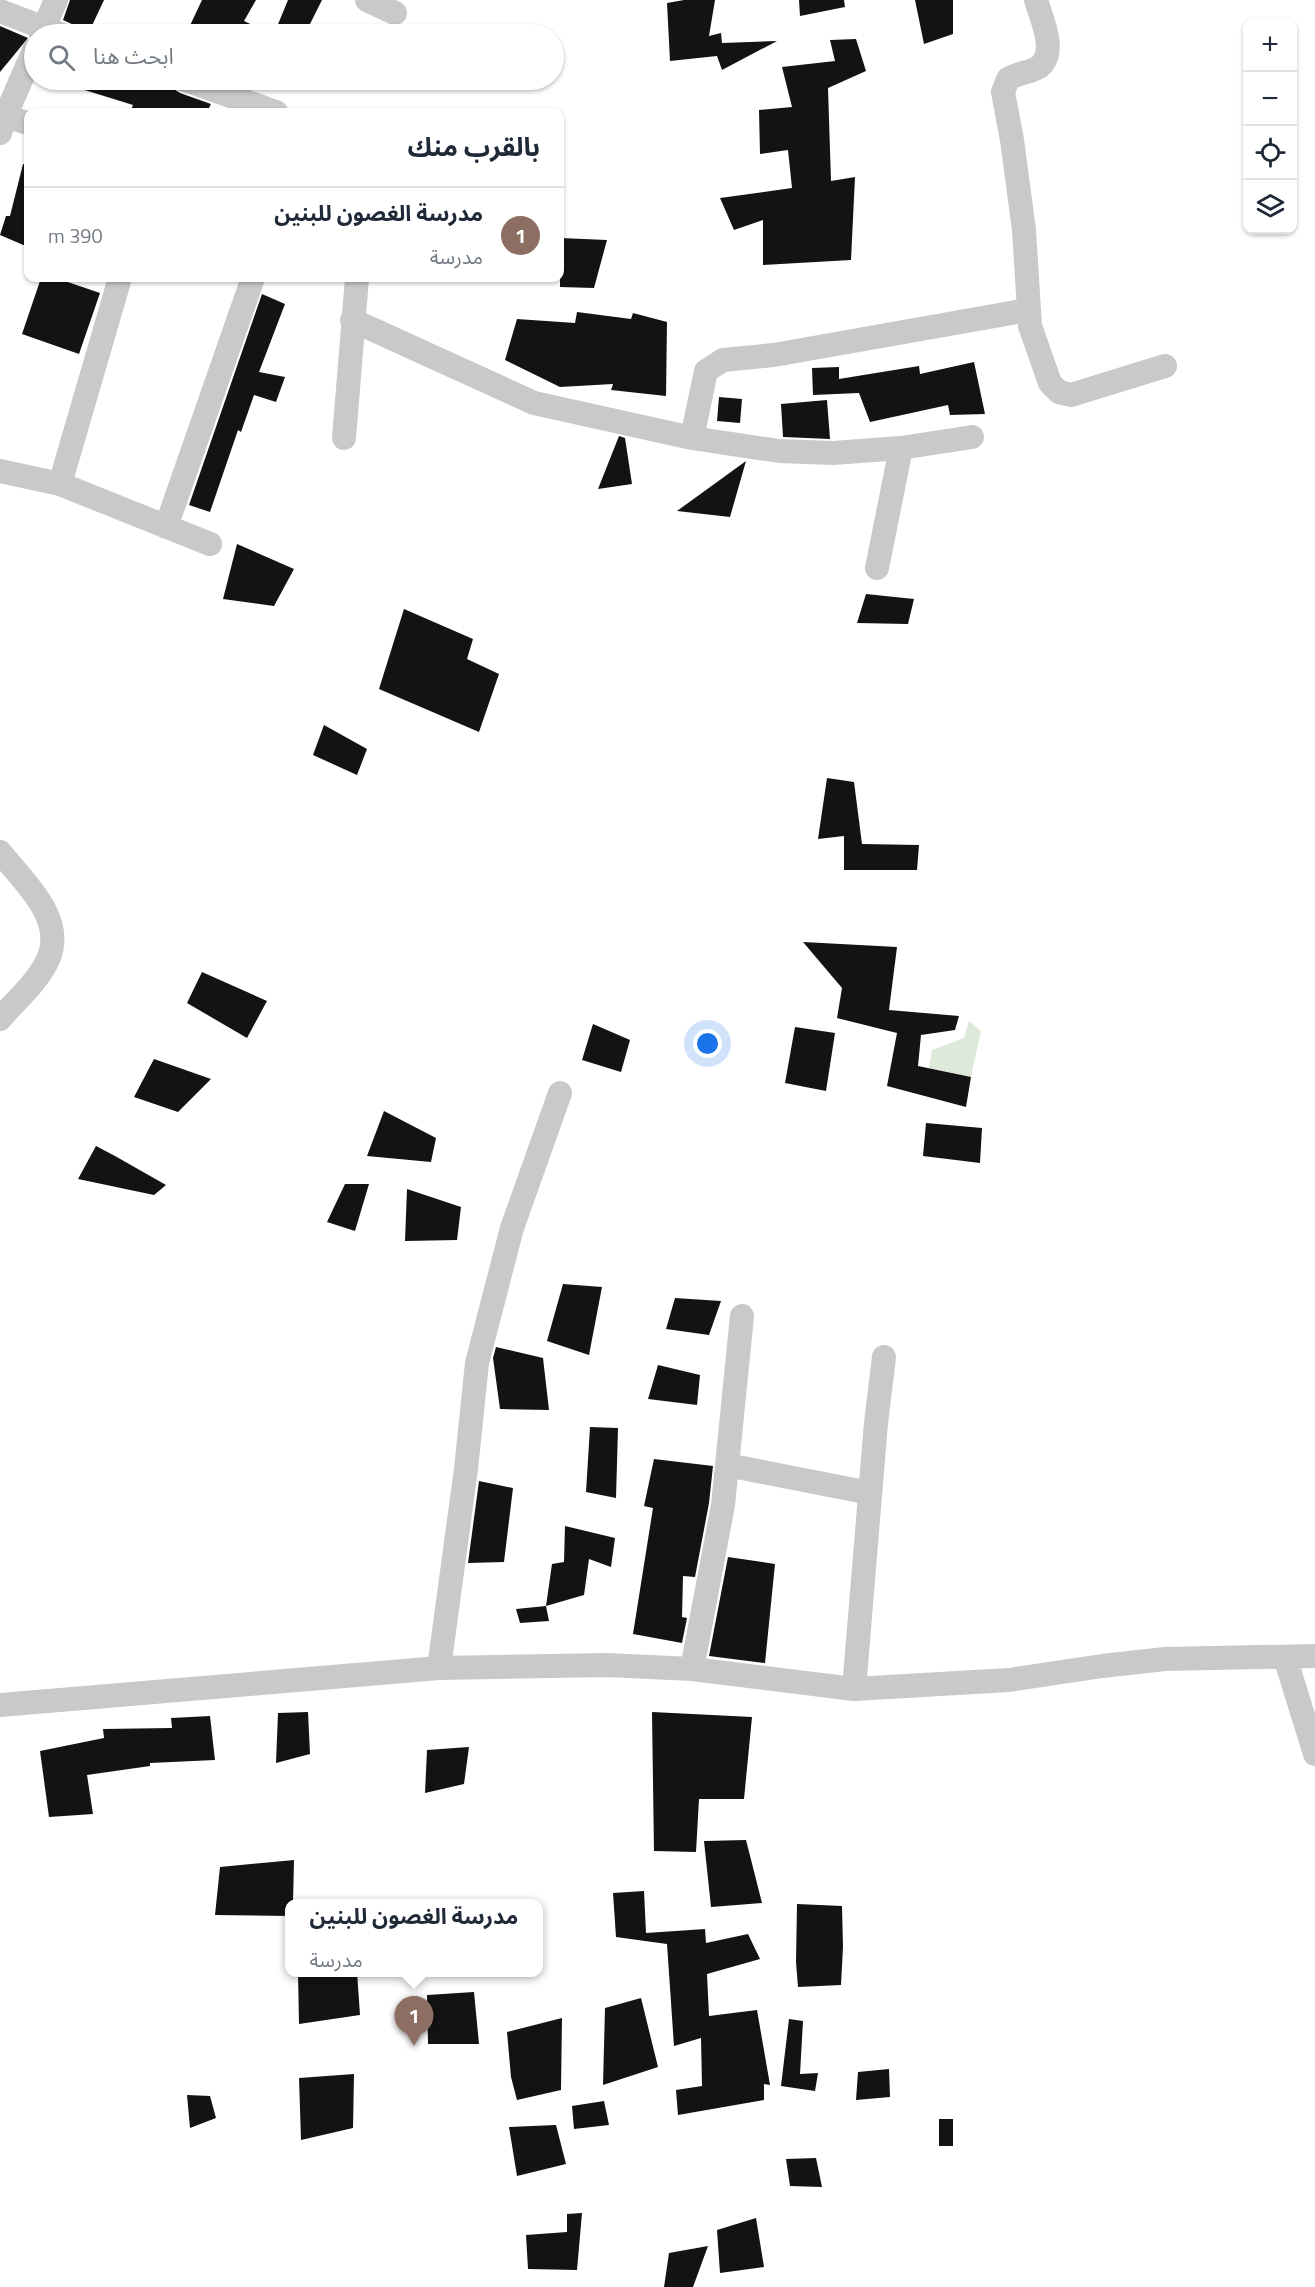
<!DOCTYPE html>
<html lang="ar">
<meta charset="utf-8">
<style>
:root{--surface:#fff;--page:#f2f2f3;--text:#1f2937;--muted:#747a83;--line:#e0e1e3;--accent:#e64b2b}
body{margin:0;font-family:"Titillium Web","Noto Sans Arabic",sans-serif;background:var(--page);color:var(--text);direction:rtl}
.controls{position:absolute;right:18px;top:18px;display:grid;overflow:hidden;border-radius:12px;box-shadow:0 2px 4px #0004}
.controls button{width:54px;height:54px;display:grid;place-items:center;padding:0;border:0;border-bottom:2px solid var(--line);background:var(--surface);color:var(--text);font:30px sans-serif}
.you{position:absolute;left:708px;top:1044px;width:21px;height:21px;margin:-15px;border:4px solid #fff;border-radius:50%;background:#1a73e8;box-shadow:0 0 0 9px #1a73e833}
.badge{display:grid;place-items:center;width:39px;height:39px;border-radius:50%;background:var(--accent);color:#fff;font-size:20px;font-weight:700}
.pin{position:absolute;translate:-50% -50px;filter:drop-shadow(0 2px 3px #0008)}
.pin::after{content:'';position:absolute;top:32px;width:21px;height:18px;background:inherit;clip-path:polygon(0 0,100% 0,50% 100%)}
.popup{position:absolute;left:285px;top:1899px;width:258px;height:78px;box-sizing:border-box;display:grid;place-content:center;border-radius:12px;background:var(--surface);filter:drop-shadow(0 2px 4px #0005);font-size:20px;white-space:nowrap;color:var(--muted)}
.popup b{font-size:22px;color:var(--text)}
.popup::after{content:'';position:absolute;left:50%;top:100%;margin-left:-12px;border:12px solid transparent;border-top-color:var(--surface)}
.list{margin:0;padding:0;list-style:none}
h2{display:flex;justify-content:space-between;align-items:center;height:78px;margin:0;padding:0 24px;font-size:26px}
h2 small{font-size:20px;font-weight:400;color:var(--muted)}
.list li{display:grid;grid-template-columns:39px 1fr auto;gap:18px;align-items:center;box-sizing:border-box;height:96px;padding:0 24px;border-top:2px solid var(--line)}
.list b{display:block;font-size:22px;white-space:nowrap}
.list p{margin:0;font-size:20px;white-space:nowrap;color:var(--muted)}
.list em{font-size:20px;font-style:normal;color:var(--muted)}
.icon{flex:none;width:33px;height:33px;fill:none;stroke:currentColor;stroke-width:2;stroke-linecap:round;stroke-linejoin:round}
.map{position:relative;flex:none;width:1315px;height:2287px;overflow:hidden;direction:ltr}
.search{position:absolute;background:var(--surface);box-shadow:0 2px 4px #0004;left:24px;top:24px;width:540px;height:66px;display:flex;align-items:center;gap:15px;box-sizing:border-box;padding:0 21px;border-radius:33px;color:var(--muted);font-size:22px}
.panel{position:absolute;background:var(--surface);box-shadow:0 2px 4px #0004;left:24px;top:108px;width:540px;height:174px;border-radius:12px;direction:rtl}
.map>svg:first-child{display:block}
.green{fill:#deead9}
.building{fill:#131313}
.lines{fill:none;stroke-linecap:round;stroke-linejoin:round}
.minor{stroke:#c9c9c9;stroke-width:24}
</style>
<div class="map">
<svg width="1315" height="2287" viewBox="0 0 1315 2287">
<rect width="100%" height="100%" fill="#fff"/>
<path class="green" d="M969 1021 981 1031 971 1077 929 1068 932 1050 964 1038Z"/>
<path class="building" d="M70 0H104L89 32 63 20Z
M202 0H256L244 21 271 34H186Z
M288 0H322L305 34H274Z
M684 0H715L709 36 721 33 722 43 777 41 722 70 717 56 670 61 667 3Z
M799 0H844L845 7 800 16Z
M915 0H953V34L924 44Z
M0 26 28 38 0 72Z
M856 39 866 71 828 88 831 181 855 177 851 260 763 265V220L734 230 720 198 792 188 788 150 760 154 759 110 792 107 782 67 835 61 830 40Z
M63 80H165L171 82 174 89 180 93 211 104 207 112H130L133 105 62 83Z
M23 164 28 165V247L0 235 6 216H10Z
M560 238 607 240 594 288 560 287Z
M41 278H56L100 293 79 354 22 334Z
M262 294 285 304 259 372 285 377 276 402 254 395 241 432 238 430 210 512 189 505Z
M577 312 631 319 633 313 667 322 666 396 611 390 613 384 560 387 505 360 517 319 575 323Z
M974 362 985 414 950 415 948 405 870 422 859 393 813 395 812 368 839 367V379L919 366 920 374Z
M719 397 742 399 740 423 717 421Z
M827 400 830 439 783 437 781 404Z
M619 436 625 438 632 484 598 489Z
M746 461 730 517 677 511Z
M237 544 294 569 274 606 223 599Z
M866 594 914 599 908 624 857 623Z
M404 609 473 639 467 659 499 674 479 732 379 689Z
M324 725 367 749 357 775 313 755Z
M827 778 854 782 862 844 919 845 917 870H844V836L818 839Z
M803 942 897 947 889 1010 959 1016 955 1030 921 1035 918 1066 971 1077 966 1107 887 1086 897 1033 837 1018 842 988Z
M202 972 267 1001 247 1038 187 1003Z
M593 1024 630 1040 621 1072 582 1060Z
M795 1027 835 1033 826 1091 785 1083Z
M154 1059 211 1079 178 1112 134 1097Z
M384 1111 436 1138 431 1162 367 1156Z
M926 1123 982 1128 980 1163 923 1156Z
M96 1146 115 1156 166 1185 154 1195 78 1179Z
M345 1184H369L355 1231 327 1222Z
M407 1189 461 1207 457 1240 405 1241Z
M563 1284 602 1287 589 1355 547 1341Z
M675 1298 721 1301 709 1335 666 1329Z
M496 1347 543 1358 549 1410 500 1409 493 1358Z
M658 1365 700 1375 697 1405 648 1399Z
M590 1427 618 1428 616 1498 586 1492Z
M654 1459 713 1466 709 1503 695 1577 683 1576 682 1617 687 1618 682 1643 633 1634 653 1508 644 1506Z
M479 1481 513 1488 504 1562 468 1563Z
M565 1526 615 1538 611 1567 589 1559 584 1595 546 1606 552 1564 564 1562Z
M728 1557 775 1564 765 1663 709 1656Z
M546 1606 549 1621 520 1623 516 1609Z
M308 1712 310 1754 276 1763 278 1713Z
M652 1712 752 1717 744 1799H699L696 1852 654 1851Z
M210 1716 215 1760 150 1763V1766L87 1775 93 1814 49 1817 40 1751 104 1738 103 1729 172 1728 171 1718Z
M469 1747 464 1784 425 1793 427 1750Z
M746 1840 762 1903 711 1907 704 1841Z
M294 1860 293 1904H290V1916L215 1915 220 1867Z
M644 1891 646 1933 705 1929 706 1943 748 1934 760 1959 707 1974 709 2016 757 2010 770 2085 764 2084V2100L678 2115 676 2090 702 2086 701 2038 674 2046 667 1944 616 1937 613 1893Z
M797 1904 842 1906 843 1947 841 1985 798 1987 796 1962Z
M298 1972H357L360 2015 299 2024Z
M474 1992 479 2044H428L427 1995Z
M641 1998 658 2067 603 2085 605 2008Z
M562 2018 561 2090 517 2100 511 2077 507 2032Z
M789 2019 803 2021 800 2074 818 2073 815 2091 781 2086Z
M889 2069 890 2097 856 2100 858 2072Z
M354 2074 353 2128 301 2140 299 2078Z
M187 2095 210 2096 216 2118 190 2128Z
M604 2101 609 2125 574 2129 572 2106Z
M939 2119H953V2146H939Z
M556 2125 566 2164 517 2176 509 2127Z
M816 2158 822 2187 790 2186 786 2159Z
M582 2213 577 2270 528 2269 526 2235 567 2232V2214Z
M756 2218 764 2267 720 2273 717 2230Z
M708 2246 693 2287H664L669 2253Z"/>
<g class="lines">
<path class="minor" d="M367 0 395 13
M1036 0C1041 18 1058 52 1039 67 1029 73 1017 73 1008 79L1003 92 1012 140 1024 230 1030 326 1050 383 1059 392 1071 395 1165 366
M0 11 60 34
M41 34 56 0
M185 80 276 112
M0 115 28 123
M0 133 5 117 34 50
M352 320 534 403 692 438 779 451 833 453 901 448 972 437
M344 438 357 278
M692 438 706 371 723 360 774 355 1028 310
M0 471 60 484 210 544
M60 484 120 278
M166 527 253 278
M877 568 901 448
M0 852C22 880 65 917 49 957 40 980 16 1000 0 1019
M727 1465 870 1493
M1285 1657 1315 1754
M439 1668 466 1469 477 1363 512 1228 560 1093
M692 1669 723 1505 742 1316
M854 1689 876 1423 884 1357
M0 1705 439 1668 607 1665 692 1669 854 1689 1009 1680 1102 1666 1165 1659 1315 1656"/>
</g>
</svg>
<div class="controls">
<button>+</button>
<button>−</button>
<button><svg class="icon" aria-label="locate" viewBox="0 0 24 24"><circle cx="12" cy="12" r="6"/><path d="M12 2v4M12 18v4M2 12h4M18 12h4"/></svg></button>
<button><svg class="icon" aria-label="layers" viewBox="0 0 24 24"><path d="M12 4l9 5-9 5-9-5zM3 14l9 5 9-5"/></svg></button>
</div>
<div class="you"></div>
<div class="pin badge" style="left:414px;top:2046px;background:#8d6e63">1</div>
<div class="popup"><b>مدرسة الغصون للبنين</b>مدرسة</div>
<div class="search"><svg class="icon" aria-label="search" viewBox="0 0 24 24"><circle cx="10" cy="10" r="6"/><path d="M15 15l6 6"/></svg>ابحث هنا</div>
<section class="panel">
<h2>بالقرب منك<small></small></h2>
<ul class="list">
<li><span class="badge" style="background:#8d6e63">1</span><div><b>مدرسة الغصون للبنين</b><p>مدرسة</p></div><em>390 m</em></li>
</ul>
</section>
</div>
